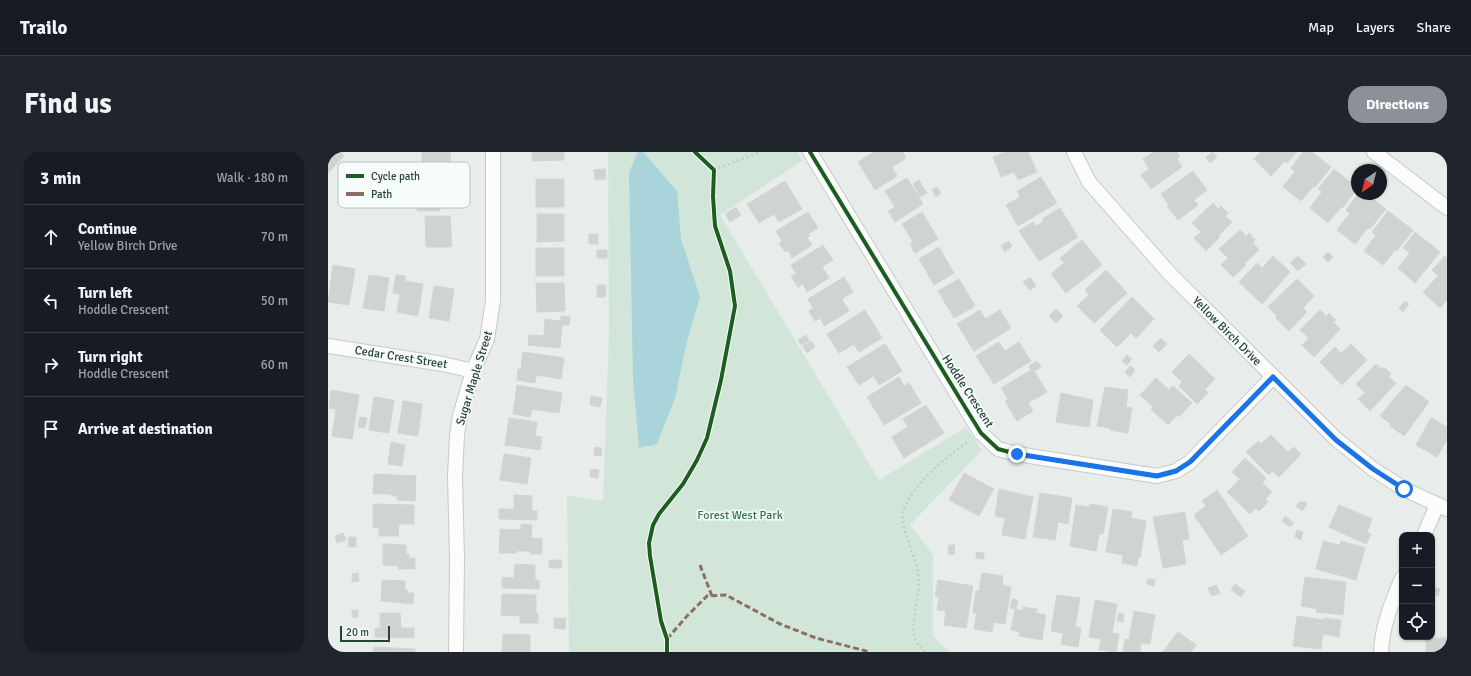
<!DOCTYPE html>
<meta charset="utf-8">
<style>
:root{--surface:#171b24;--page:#20242c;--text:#f1f3f6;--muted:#9ea1a6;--line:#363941;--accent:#8c9099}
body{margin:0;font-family:Signika,sans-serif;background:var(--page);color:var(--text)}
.controls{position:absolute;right:12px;bottom:12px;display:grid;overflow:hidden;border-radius:8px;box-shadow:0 1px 3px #0004}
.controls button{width:36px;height:36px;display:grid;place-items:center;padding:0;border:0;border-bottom:1px solid var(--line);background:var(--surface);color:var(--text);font:20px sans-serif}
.compass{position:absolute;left:1023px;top:12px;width:36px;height:36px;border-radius:50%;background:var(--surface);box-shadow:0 1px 3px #0004;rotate:215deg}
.scale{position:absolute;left:12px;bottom:10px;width:50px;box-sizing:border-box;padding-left:4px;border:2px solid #24423a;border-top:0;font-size:11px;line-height:14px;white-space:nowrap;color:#24423a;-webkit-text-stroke:3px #f7fbf9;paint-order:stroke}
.stop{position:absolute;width:12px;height:12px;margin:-9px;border:3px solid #1a73e8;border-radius:50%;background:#fff}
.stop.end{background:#1a73e8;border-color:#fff;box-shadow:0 1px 4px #0008}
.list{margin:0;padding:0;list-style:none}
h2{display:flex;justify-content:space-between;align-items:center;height:52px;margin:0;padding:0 16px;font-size:17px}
h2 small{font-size:13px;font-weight:400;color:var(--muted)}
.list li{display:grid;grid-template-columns:26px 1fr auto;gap:12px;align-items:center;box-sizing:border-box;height:64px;padding:0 16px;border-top:1px solid var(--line)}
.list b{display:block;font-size:15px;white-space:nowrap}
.list p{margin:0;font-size:13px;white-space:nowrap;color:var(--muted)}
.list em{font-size:13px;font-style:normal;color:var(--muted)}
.icon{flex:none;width:22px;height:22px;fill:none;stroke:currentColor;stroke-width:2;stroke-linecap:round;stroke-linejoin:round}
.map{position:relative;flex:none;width:1119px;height:500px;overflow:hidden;border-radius:16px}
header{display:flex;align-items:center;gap:24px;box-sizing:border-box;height:56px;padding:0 20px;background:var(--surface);border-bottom:1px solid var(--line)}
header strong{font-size:19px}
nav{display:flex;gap:22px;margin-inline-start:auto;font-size:14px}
.intro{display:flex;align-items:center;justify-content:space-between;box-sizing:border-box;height:96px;padding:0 24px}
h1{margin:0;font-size:28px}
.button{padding:10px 18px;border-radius:16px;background:var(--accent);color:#fff;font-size:14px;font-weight:700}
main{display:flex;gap:24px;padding:0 24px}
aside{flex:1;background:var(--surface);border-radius:16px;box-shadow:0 1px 3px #0004}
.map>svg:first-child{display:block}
.green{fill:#d1e6d8}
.water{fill:#a9d4db}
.building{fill:#cfd4d2;stroke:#d1d6d4}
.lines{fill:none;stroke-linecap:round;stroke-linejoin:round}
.street-casing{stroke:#c5cac8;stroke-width:16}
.path{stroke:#c3ccca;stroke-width:2.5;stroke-dasharray:2 3;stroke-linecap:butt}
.street{stroke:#fcfcfc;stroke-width:14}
.quiet{stroke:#8d6e63;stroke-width:3;stroke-dasharray:6 3;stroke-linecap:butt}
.cycleway-casing{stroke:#f7fbf9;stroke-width:6}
.cycleway{stroke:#1b5e20;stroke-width:4}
.route{stroke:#1a73e8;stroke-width:5}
.labels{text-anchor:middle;stroke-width:3.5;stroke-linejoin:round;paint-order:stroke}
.street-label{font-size:12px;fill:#24423a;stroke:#f7fbf9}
.park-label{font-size:12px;fill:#2d7a4b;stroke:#f7fbf9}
.key{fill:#f7fbf9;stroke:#b8c4c0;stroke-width:1}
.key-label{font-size:11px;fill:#24423a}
</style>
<header>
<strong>Trailo</strong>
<nav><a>Map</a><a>Layers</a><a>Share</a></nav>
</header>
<div class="intro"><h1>Find us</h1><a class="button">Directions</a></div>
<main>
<aside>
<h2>3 min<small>Walk · 180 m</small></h2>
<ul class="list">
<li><svg class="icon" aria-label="ahead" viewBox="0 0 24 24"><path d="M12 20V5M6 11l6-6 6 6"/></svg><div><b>Continue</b><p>Yellow Birch Drive</p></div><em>70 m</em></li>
<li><svg class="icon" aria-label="left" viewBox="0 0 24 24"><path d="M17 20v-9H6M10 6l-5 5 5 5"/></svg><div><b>Turn left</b><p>Hoddle Crescent</p></div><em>50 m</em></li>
<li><svg class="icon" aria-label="right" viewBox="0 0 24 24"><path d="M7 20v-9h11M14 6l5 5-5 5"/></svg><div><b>Turn right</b><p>Hoddle Crescent</p></div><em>60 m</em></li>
<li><svg class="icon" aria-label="arrive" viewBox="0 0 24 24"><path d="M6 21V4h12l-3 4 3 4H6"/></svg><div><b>Arrive at destination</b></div></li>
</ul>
</aside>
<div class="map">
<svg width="1119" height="500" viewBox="0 0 1119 500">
<rect width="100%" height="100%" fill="#e8edeb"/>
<path class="green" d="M280 0H469L474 9 392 63 551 328 638 275 654 298 582 373 605 403V484L621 500H241L239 343 275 349 281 180Z"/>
<path class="water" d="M310 0H315L349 39 353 87 372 145 358 193 347 246 329 292 311 296 305 228 301 20Z"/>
<path class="building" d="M0 0H12L16 4 0 21Z
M94 0H122L123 25 94 26Z
M204 0H236V8L204 9Z
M546 0H575L578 6 564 15 569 24 547 38 530 10Z
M677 0H700L709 20 690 28 686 20 673 25 665 5Z
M826 0H849L852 5 849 7 854 15 823 37 813 23 821 17 815 7Z
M885 0 889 5 882 11 878 5Z
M933 0H969L959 11 957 9 943 24 926 7Z
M975 0H984L1003 15 987 35 986 34 973 49 955 35 967 19 963 16Z
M277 17 278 27 267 28 266 18Z
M1006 17 1029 35V37L1014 56 1013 55 1000 71 982 56 994 40 990 37Z
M865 19 879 38 866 48 870 53 850 68 839 54 841 53 833 42Z
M713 25 729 51 690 74 678 53 692 45 689 39Z
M579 26 595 52 567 70 560 59 567 55 557 39Z
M208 27H236V55H208Z
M591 28 599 41 592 45 585 32Z
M457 29 474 57 451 70 446 62 431 71 419 52Z
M89 31H122V45L112 44V59H89Z
M609 35 613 41 608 45 604 38Z
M1030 42H1039L1058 57 1042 77 1040 76 1027 92 1009 78 1022 61 1018 58Z
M885 51 890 57 893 54 900 61 897 64 904 70 890 84 892 85 878 99 866 86 873 80 864 71Z
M408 55 413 63 402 70 397 62Z
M732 56 750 85 711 109 691 79 705 70 708 74 715 70 714 67Z
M1060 59 1085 78 1069 99 1067 98 1055 113 1036 99 1048 83 1044 80Z
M480 60 490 76 480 82 482 84 479 86 484 93 464 106 460 98 457 100 451 91 454 89 448 79Z
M594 60 610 87 587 101 582 92 585 90 574 72Z
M209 62H236V89L209 90Z
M97 64H122L124 95H98Z
M912 78 918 84 921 81 927 88 925 91 931 98 916 112 918 113 905 125 893 113 900 106 891 97Z
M1087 80 1112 100 1087 131 1070 116 1082 101 1075 96Z
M261 82H270V92H261Z
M754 88 774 113 738 141 723 122 736 111 732 106Z
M681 89 684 94 677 100 673 94Z
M495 93 505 108 494 115 501 126 479 140 475 132 470 135 463 124 468 122 463 113Z
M611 95 626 121 606 133 591 107Z
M208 96H236V124H208Z
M269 98H279V106H269Z
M1000 100 1005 105 1000 110 995 105Z
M945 104 962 120 934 152 911 130 929 111 934 116Z
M970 104 978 112 970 119 962 111Z
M1117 104 1119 106V148L1112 156 1095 140 1110 124 1104 118Z
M5 113 27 117 21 153 0 150Z
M778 118 799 141 766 171 749 154 761 143 757 138Z
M41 123 61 126 56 159 35 156Z
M68 123 77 124V129L95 132 90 164 69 160 72 142 65 141Z
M516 125 525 140 514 147 521 159 496 174 492 166 487 169 481 159 485 156 480 147Z
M702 125 708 134 702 138 695 130Z
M631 127 647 154 626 166 610 139Z
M969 127 986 144 975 156 979 160 961 179 948 166 949 164 940 155Z
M208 131H236L237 159 209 160Z
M269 133H278L277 145H269Z
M106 134 126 137 121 169 101 166Z
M804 145 826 167 808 186 803 181 789 195 772 178Z
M1077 149 1081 152 1075 160 1071 156Z
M728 157 735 164 728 171 721 164Z
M537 158 554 186 531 200 526 192 511 201 499 182Z
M652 158 657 167 672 158 683 176 646 199 629 172Z
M992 158 998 164 1001 161 1008 168 1005 170 1012 177 986 205 974 193 981 186 972 178Z
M233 164 242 165 241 173H234L232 196 200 193 201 183 216 184 217 167 233 169Z
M478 183 481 189 473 193 470 188Z
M833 186 839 192 831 200 825 194Z
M483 189 487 195 479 201 475 194Z
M671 190 677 199 691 190 703 209 666 232 648 204Z
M557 192 574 219 551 233 546 224 531 233 519 215Z
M1023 192 1039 208 1014 233 992 210 1007 195 1013 201Z
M195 200 236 206 233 227 208 223 207 231 189 228 190 217H193Z
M861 202 887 227 877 237 880 241 869 252 851 234 854 230 844 220Z
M799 203 804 207 799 213 794 209Z
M709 209 713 215 706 219 719 240 700 251 705 259 689 269 677 249 680 247 673 236 703 218 701 214Z
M1048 212 1054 217 1056 215 1063 222 1061 225 1068 231 1042 259 1030 247 1037 241 1028 232Z
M802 214 807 218 802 225 797 221Z
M571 225 576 234 581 231 593 251 556 273 539 245Z
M828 226 841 238 845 234 864 251 851 265 849 263 840 273 823 257 825 255 812 243Z
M189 233 234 241 231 261 204 257 202 265 185 262Z
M1078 233 1101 250 1076 284 1062 274 1063 272 1052 264Z
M777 235 800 238 798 255 804 256 800 281 782 278V276L769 274Z
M3 238 31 243 24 287 4 284 8 257 1 256Z
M733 241 765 248 761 275 728 270Z
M263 244 274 246 272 255 262 253Z
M46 245 66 248 61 281 41 278Z
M75 249 94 252 90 284 70 281Z
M598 253 616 281 576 306 564 285 580 275 575 267Z
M32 265 39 266 37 276 30 275Z
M181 266 209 270 207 284 214 285 212 298 177 293Z
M1103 266 1119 275V288L1109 305 1088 293Z
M943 283 960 300 966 295 973 302 951 325 944 319 941 323 918 300 930 289 933 292Z
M63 290 77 293 74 314 60 312Z
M267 295 274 296 273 304 266 303Z
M176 302 203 306 199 332 172 328Z
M917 306 938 326 934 331 944 340 937 347 940 350 931 359 928 356 922 362 899 340 912 327 904 320Z
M263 317 271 318 270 326 262 325Z
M636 321 666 337 651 364 621 348Z
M46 322 88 324 87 349 69 348V344H64L63 342H45Z
M671 337 705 345 697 387 674 383 677 366 667 364Z
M889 338 920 384 893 403 866 363 878 354 874 349Z
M712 341 744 346 740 372 730 370 727 388 705 385Z
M186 343 204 344V359H209V368L171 367V357H186Z
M971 350H977L979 352 974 359 968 354Z
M45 352 86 353V372H71L70 384H51V376H45Z
M762 352 780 355 775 382H771L768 399 742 394 748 353 761 355Z
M1011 353 1044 367 1039 380 1043 382 1038 392 1001 375Z
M785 357 804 360 803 366 818 369 812 406H810L809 414 794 411 795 403 778 400Z
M857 360 861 387 854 388 858 412 835 416 825 365Z
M957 364 966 371 962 375 954 369Z
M193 372 204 373 203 386 214 387V402H202V399H189L188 401H171L172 377 193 378Z
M969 378 975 380 973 388 967 385Z
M15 381 18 388 9 391 7 384Z
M21 385H28V395H20Z
M995 389 1012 393 1013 389 1037 396 1028 428 988 417Z
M55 392 78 393V402H81V406H87V417H70L71 414 55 413Z
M621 393H627L626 403 620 402Z
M648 400 656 401V407L648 406Z
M221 408H234L233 416H221Z
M187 412 207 413V428H211V437L174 436V425L186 426Z
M30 421 31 429 24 430V422Z
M654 421 675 424 674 433 683 435 677 472 666 470 664 480 646 477 649 461H645L648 439H651Z
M977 425 1018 430 1015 463 988 460 989 457 973 454Z
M820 427 827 428 826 434 819 432Z
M54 428 77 429V438H80L79 441H86L85 452 53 449Z
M610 428 645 434 638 476 616 473 618 459 609 458 611 445 607 444Z
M907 432 917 439 913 445 903 438Z
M888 433 892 441 884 444 880 436Z
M1106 435 1112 437 1110 444 1104 442Z
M174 442 208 443V461L210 462V471H192V464L173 463Z
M729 443 752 446 747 475 753 476 750 495 733 492 735 481 723 479Z
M684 447 690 448 688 457 682 456Z
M767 448 789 452 784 481 791 482 788 500 771 498 773 487 761 485Z
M695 455 709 457 708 461 718 463 714 488 691 484 692 480 683 478 687 457 695 459Z
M24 458H30V465H24Z
M806 459 827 463 822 492 813 491 812 500H795L797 487 801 488Z
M52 461H72L73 476H86V486L47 485V476H52Z
M791 461 796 462 795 470 789 469Z
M969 464 996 468V466L1013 468 1011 485 995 482 993 497 965 494Z
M226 466H238L237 477 226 476Z
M850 480 868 493 863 500H835Z
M175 482 202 483V500H174Z
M1098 486H1119V500H1098Z
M46 495 87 497V500H45Z"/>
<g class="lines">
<defs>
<path id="street" d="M482 0 640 260 653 281 670 297 689 302 829 324 848 319 862 310 945 225
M746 0 761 30 842 122 1008 287 1045 317 1076 337 1119 357
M1046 0 1119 56
M0 194 115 212 145 219
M1096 383 1109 353
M128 500 129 407 127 324 129 283 132 264 145 219 159 187 165 149V0
M1053 500C1054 474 1064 450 1074 426"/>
</defs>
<use href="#street" class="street-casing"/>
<path class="path" d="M386 18 432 0
M597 500C592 495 586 489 586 482 584 464 593 440 590 421 588 405 571 373 575 360 583 332 619 305 641 289"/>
<use href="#street" class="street"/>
<path class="quiet" d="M372 413 384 444
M339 487 359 464 379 444 398 443 452 472 488 486 542 500"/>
<defs>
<path id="cycleway" d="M482 0 640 260 653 281 670 297 689 302 829 324 848 319 862 310 945 225
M339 500V487L333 469 322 404 321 391 325 373 331 362 355 332 369 308 379 286 393 228 407 154 402 119 387 74 385 44 386 18 367 0"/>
</defs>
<use href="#cycleway" class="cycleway-casing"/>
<use href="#cycleway" class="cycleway"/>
</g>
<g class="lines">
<path class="route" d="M689 302 829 324 848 319 862 310 945 225 1008 288 1045 317 1076 337"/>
</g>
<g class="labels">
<g class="street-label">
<text transform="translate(899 179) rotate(45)" y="4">Yellow Birch Drive</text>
<text transform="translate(73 205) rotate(9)" y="4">Cedar Crest Street</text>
<text transform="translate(146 226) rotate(-73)" y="4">Sugar Maple Street</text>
<text transform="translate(640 239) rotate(57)" y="4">Hoddle Crescent</text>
</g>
<g class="park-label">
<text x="412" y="367">Forest West Park</text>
</g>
</g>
<rect x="10" y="10" width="132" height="46" rx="6" class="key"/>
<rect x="18" y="22" width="18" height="4" fill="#1b5e20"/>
<rect x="18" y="40" width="18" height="4" fill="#8d6e63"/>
<g class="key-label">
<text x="43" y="28">Cycle path</text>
<text x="43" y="46">Path</text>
</g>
</svg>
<div class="controls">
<button>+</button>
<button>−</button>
<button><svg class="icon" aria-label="locate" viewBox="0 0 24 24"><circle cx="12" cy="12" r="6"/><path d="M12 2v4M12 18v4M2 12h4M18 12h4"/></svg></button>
</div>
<svg class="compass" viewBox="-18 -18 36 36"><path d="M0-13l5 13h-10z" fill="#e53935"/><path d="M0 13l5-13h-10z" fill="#9ea1a6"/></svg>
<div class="scale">20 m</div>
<div class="stop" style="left:1076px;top:337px"></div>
<div class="stop end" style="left:689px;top:302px"></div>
</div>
</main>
